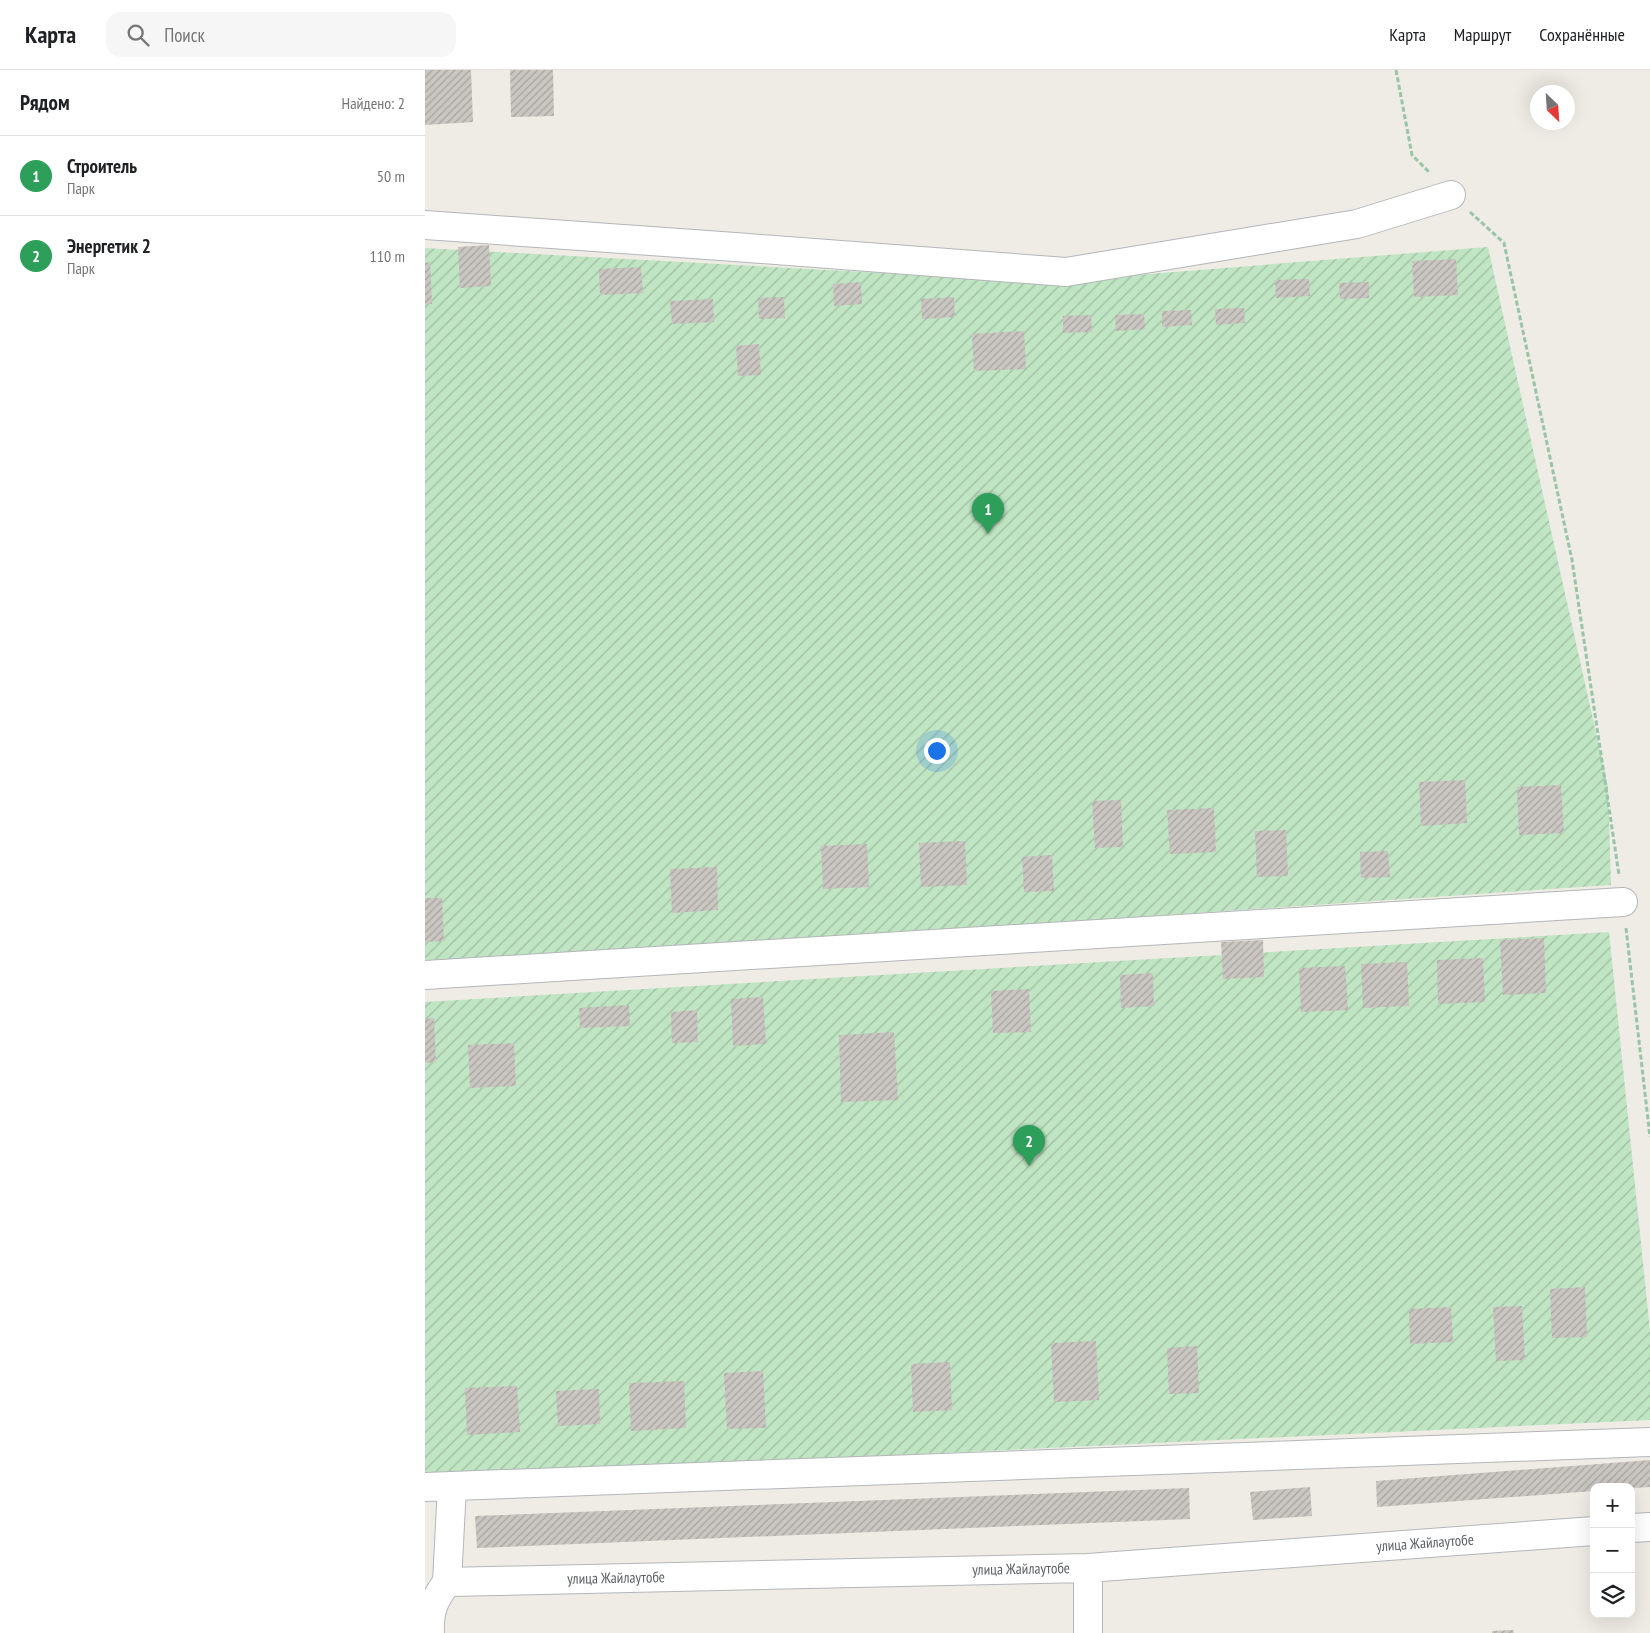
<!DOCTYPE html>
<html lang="ru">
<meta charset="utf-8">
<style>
:root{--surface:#fff;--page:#f6f6f6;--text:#202124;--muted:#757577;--line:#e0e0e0;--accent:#7c3aed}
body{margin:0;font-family:"PT Sans Narrow",sans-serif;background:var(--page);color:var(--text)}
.controls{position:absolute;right:15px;bottom:15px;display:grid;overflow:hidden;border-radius:10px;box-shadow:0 5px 20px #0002}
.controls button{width:45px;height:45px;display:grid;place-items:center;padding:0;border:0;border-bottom:1px solid var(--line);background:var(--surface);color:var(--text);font:25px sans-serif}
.compass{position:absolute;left:1105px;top:15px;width:45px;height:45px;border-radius:50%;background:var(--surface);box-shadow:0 5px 20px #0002;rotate:155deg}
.you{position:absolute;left:511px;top:680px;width:18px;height:18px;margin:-12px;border:4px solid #fff;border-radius:50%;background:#1a73e8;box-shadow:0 0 0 8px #1a73e833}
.badge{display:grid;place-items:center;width:32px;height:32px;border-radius:50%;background:var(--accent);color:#fff;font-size:16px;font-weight:700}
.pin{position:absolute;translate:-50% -41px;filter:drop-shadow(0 1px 2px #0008)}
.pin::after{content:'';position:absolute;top:26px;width:18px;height:15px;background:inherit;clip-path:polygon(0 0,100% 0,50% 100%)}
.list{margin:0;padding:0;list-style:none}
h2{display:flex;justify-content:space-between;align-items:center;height:65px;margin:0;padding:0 20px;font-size:21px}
h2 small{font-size:16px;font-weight:400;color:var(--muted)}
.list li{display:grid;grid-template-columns:32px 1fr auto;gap:15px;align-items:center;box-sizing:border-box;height:80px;padding:0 20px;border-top:1px solid var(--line)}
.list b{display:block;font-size:19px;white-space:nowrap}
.list p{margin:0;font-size:16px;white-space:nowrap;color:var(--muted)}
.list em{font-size:16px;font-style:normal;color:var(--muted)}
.icon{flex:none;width:28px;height:28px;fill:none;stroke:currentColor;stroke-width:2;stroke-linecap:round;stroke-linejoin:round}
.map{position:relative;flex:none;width:1225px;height:1563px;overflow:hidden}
header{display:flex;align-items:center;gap:30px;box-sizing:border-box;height:70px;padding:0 25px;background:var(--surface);border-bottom:1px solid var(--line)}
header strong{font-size:24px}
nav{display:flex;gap:28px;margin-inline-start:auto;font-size:18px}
.search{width:350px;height:45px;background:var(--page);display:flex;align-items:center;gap:12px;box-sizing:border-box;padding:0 18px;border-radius:15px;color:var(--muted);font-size:19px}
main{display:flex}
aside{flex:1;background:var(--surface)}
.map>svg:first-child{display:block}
.garden{fill:url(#garden-furrows)}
.building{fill:url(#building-hatch)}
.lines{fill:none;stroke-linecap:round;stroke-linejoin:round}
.minor-casing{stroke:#b4b6ba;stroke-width:30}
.path{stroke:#98c4a7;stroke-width:3;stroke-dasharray:5 2.5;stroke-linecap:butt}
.minor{stroke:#fff;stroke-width:28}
.labels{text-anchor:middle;stroke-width:4;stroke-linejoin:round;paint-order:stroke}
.street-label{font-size:15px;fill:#5c5f64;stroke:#fff}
</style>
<header>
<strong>Карта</strong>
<div class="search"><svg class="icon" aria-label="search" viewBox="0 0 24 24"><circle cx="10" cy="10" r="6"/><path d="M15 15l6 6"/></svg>Поиск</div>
<nav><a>Карта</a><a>Маршрут</a><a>Сохранённые</a></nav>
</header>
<main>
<aside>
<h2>Рядом<small>Найдено: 2</small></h2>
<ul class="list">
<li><span class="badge" style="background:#2e9e5b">1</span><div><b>Строитель</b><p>Парк</p></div><em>50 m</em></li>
<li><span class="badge" style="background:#2e9e5b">2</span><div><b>Энергетик 2</b><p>Парк</p></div><em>110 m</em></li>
</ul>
</aside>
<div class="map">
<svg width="1225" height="1563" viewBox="0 0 1225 1563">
<defs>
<pattern id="garden-furrows" width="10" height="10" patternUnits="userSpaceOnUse" patternTransform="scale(1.25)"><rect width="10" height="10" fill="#c0e5c3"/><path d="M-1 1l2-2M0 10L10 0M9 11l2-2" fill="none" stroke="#9fbda2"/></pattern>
<pattern id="building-hatch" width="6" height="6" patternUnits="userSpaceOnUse" patternTransform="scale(1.25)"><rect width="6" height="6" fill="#cac6c1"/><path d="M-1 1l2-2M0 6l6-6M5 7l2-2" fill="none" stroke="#a7a4a0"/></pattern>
</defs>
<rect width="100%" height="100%" fill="#eeece4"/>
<path class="garden" d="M1063 177 1183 717 1186 815 0 895V178L623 212Z
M1184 862 1225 1261V1350L0 1407V932Z"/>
<path class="building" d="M0 0H46L48 52 0 55Z
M85 0H128L129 46 86 47Z
M64 175 66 216 35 218 33 177Z
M1031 189 1033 225 989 227 987 191Z
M5 192 7 234H0V193Z
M216 197 218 223 175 225 174 199Z
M884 209 885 226 851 228 850 210Z
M436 212 437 234 409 236 408 214Z
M944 212V228L915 229 914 213Z
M359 227 360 248 334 249 333 228Z
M529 227 530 247 497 249 496 229Z
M288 229 289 252 247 254 245 231Z
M819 238 820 253 791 255 790 239Z
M766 240 767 255 737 257V241Z
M719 244 720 259 691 261 690 245Z
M666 245 667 262 638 263V246Z
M599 261 601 299 549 301 547 264Z
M334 274 336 305 313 306 311 276Z
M1040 710 1042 753 996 756 994 712Z
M1136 715 1139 763 1094 765 1092 717Z
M696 730 698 777 670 778 667 731Z
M789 738 791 782 745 784 742 740Z
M861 760 863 806 832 807 830 761Z
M540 771 542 815 496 817 494 773Z
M442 774 444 817 398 819 396 776Z
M963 781 965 807 936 808 935 782Z
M627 785 629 821 599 822 597 787Z
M292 797 293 840 247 843 245 799Z
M0 828H17L19 871 0 872Z
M1119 868 1121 923 1078 925 1075 870Z
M838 870 839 907 798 909 796 872Z
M1058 888 1060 932 1013 934 1012 890Z
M982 892 984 936 938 938 936 894Z
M920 896 923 940 876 942 874 898Z
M728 903 729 936 696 938 695 905Z
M604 919 606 962 568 963 566 921Z
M338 927 341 974 308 976 306 929Z
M204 935 205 956 155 958 154 938Z
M272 940 273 972 247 973 246 942Z
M9 948 11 992 0 993V949Z
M469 962 473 1030 416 1032 414 965Z
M89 973 91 1016 45 1018 43 975Z
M1160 1217 1162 1267 1127 1268 1125 1219Z
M1097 1236 1100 1290 1071 1291 1068 1237Z
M1026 1237 1028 1272 985 1274 984 1239Z
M671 1271 674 1330 629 1332 626 1273Z
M772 1276 774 1323 744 1324 742 1278Z
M525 1292 527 1340 488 1342 486 1294Z
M338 1301 341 1358 302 1359 299 1303Z
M259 1311 261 1358 206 1361 204 1313Z
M92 1316 95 1362 42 1365 40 1318Z
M174 1319 175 1354 133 1356 131 1321Z
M1225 1390V1417L1206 1418V1417H1169V1421L952 1437 951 1411Z
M885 1417 887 1446 828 1450 825 1422Z
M764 1418 765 1449 52 1478 50 1446Z
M1088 1560 1089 1563H1067V1561Z"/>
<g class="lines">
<defs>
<path id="minor" d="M0 155 310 177 641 202 932 154 1026 125
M0 905 1198 832
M0 1417 1225 1372
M1206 1458 1225 1457
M22 1512 663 1498 1169 1461
M22 1512 27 1416
M5 1563C4 1540 9 1530 22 1512
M663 1563V1498"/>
</defs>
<use href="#minor" class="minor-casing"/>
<path class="path" d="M971 0 987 85 1005 103
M1045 142 1079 173 1147 490 1194 805
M1201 858 1225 1067"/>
<use href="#minor" class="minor"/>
</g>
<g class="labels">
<g class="street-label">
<text transform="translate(1000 1473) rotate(-4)" y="5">улица Жайлаутобе</text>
<text transform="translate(596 1499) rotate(-1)" y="5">улица Жайлаутобе</text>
<text transform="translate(191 1508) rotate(-1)" y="5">улица Жайлаутобе</text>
</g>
</g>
</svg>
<div class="controls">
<button>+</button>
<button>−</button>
<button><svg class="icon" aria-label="layers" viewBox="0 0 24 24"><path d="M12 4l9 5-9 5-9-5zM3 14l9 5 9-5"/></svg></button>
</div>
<svg class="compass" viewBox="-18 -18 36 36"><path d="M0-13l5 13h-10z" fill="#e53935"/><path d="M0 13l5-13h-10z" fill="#757577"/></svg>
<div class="you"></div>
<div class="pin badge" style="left:563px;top:464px;background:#2e9e5b">1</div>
<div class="pin badge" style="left:604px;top:1096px;background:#2e9e5b">2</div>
</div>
</main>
